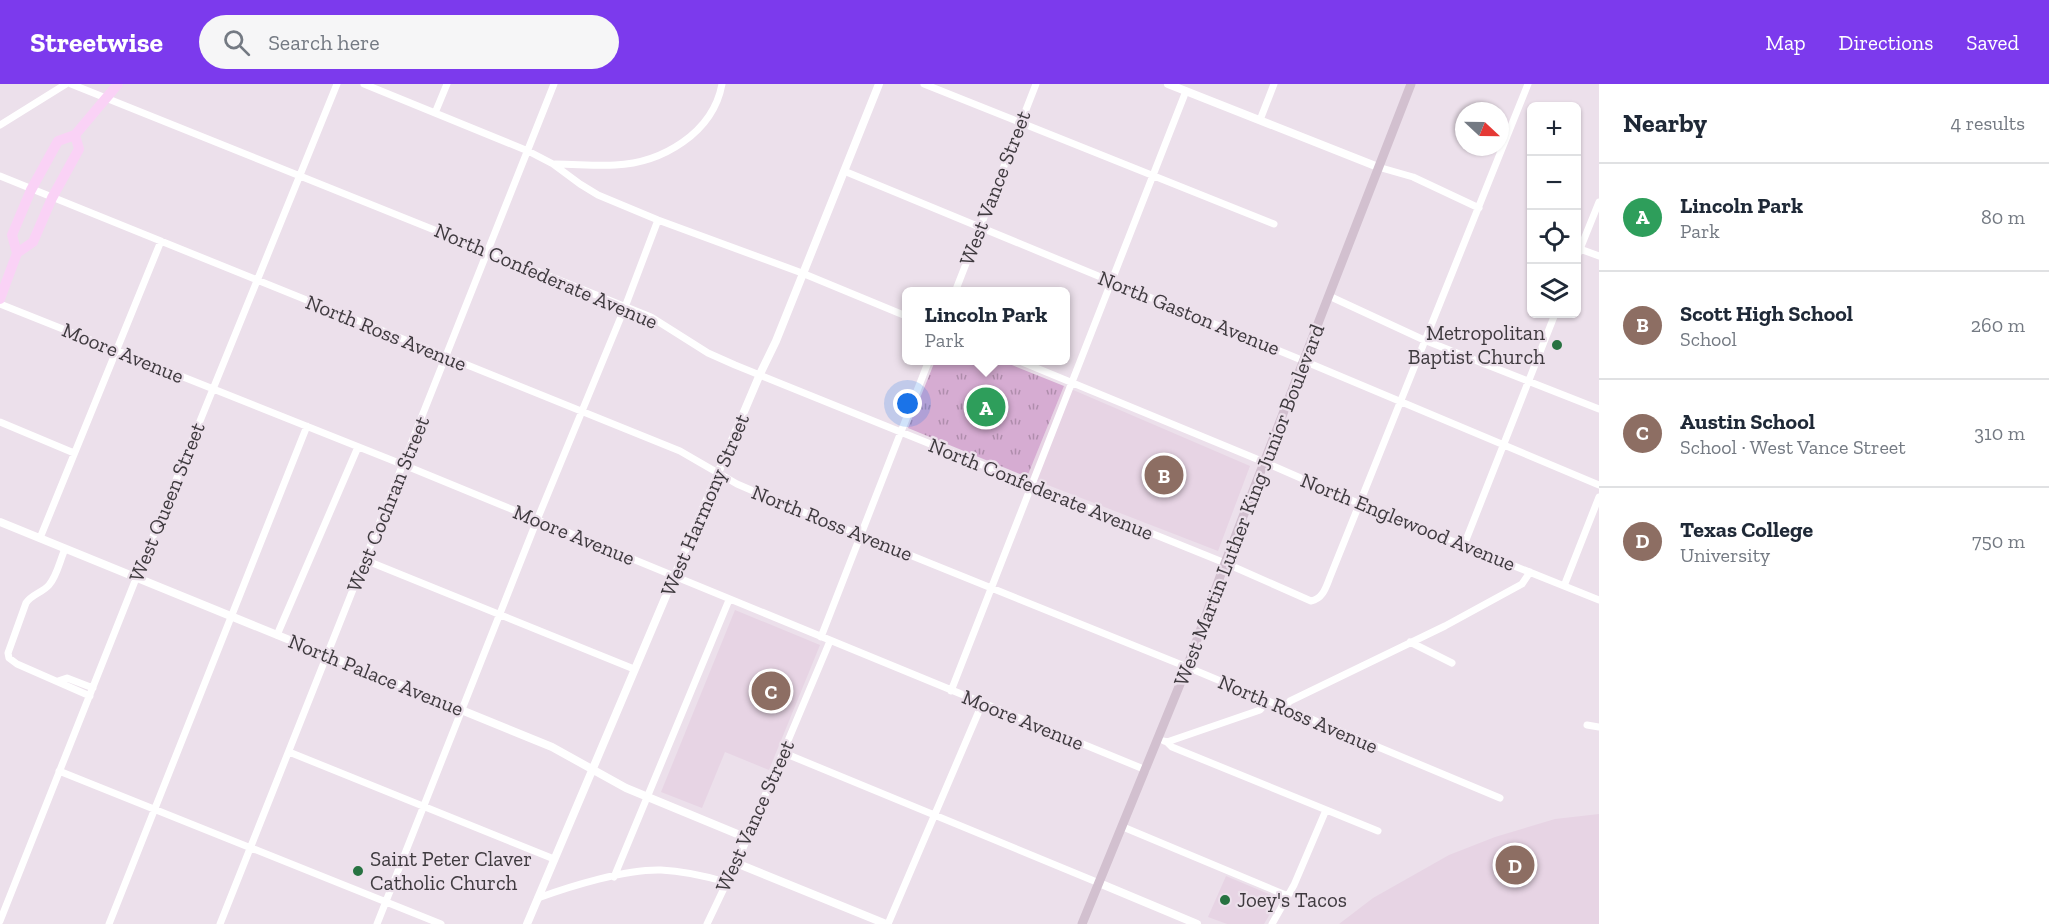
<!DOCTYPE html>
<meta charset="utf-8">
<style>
:root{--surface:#fff;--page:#f6f6f7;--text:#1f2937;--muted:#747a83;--line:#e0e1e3;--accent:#7c3aed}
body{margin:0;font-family:"Zilla Slab",serif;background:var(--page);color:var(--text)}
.controls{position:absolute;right:18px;top:18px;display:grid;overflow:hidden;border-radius:9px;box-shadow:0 2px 4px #0004}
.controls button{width:54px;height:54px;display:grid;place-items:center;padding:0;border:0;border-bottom:2px solid var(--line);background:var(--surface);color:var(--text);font:30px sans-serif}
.compass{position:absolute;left:1455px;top:18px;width:54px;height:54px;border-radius:50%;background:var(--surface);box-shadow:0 2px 4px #0004;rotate:112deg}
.you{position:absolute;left:908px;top:320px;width:21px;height:21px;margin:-15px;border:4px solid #fff;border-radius:50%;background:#1a73e8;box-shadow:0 0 0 9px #1a73e833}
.badge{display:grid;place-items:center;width:39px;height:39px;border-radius:50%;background:var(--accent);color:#fff;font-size:20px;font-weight:700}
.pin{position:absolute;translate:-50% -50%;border:3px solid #fff;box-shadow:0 2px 6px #0006}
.popup{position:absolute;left:902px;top:203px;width:168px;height:78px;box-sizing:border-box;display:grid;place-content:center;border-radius:9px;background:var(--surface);filter:drop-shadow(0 2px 4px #0005);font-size:20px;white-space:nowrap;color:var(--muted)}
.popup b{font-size:22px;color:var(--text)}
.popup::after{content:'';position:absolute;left:50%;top:100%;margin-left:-12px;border:12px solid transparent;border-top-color:var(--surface)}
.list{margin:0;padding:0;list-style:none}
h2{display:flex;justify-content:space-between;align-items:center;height:78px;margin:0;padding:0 24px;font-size:26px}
h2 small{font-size:20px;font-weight:400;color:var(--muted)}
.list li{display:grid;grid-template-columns:39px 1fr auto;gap:18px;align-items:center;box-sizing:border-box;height:108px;padding:0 24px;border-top:2px solid var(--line)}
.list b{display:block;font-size:22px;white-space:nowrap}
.list p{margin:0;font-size:20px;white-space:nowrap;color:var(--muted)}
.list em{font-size:20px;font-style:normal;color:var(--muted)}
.icon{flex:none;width:33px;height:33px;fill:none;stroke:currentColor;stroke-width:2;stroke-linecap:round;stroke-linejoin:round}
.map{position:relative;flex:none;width:1599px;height:840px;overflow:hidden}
header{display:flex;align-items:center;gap:36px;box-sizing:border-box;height:84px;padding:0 30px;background:var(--accent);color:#fff}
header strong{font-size:28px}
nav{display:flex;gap:33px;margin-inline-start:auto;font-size:21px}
.search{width:420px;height:54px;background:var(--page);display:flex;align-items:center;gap:15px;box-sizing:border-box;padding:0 21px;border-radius:33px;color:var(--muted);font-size:22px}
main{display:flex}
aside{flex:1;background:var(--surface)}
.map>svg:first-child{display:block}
.built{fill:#e7d4e4}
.grass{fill:url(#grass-tufts)}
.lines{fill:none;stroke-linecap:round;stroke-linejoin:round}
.minor{stroke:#fff;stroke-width:7}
.tertiary{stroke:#fff;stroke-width:8}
.secondary{stroke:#d2c0cf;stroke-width:9}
.primary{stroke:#fad2f6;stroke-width:10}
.poi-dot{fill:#277241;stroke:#ece0eb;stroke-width:2}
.labels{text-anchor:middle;stroke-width:4.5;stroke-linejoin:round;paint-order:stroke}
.street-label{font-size:21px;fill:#3f3a3f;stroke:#ece0eb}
.poi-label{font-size:21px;fill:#3f3a3f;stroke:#ece0eb;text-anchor:start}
</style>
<header>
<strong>Streetwise</strong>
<div class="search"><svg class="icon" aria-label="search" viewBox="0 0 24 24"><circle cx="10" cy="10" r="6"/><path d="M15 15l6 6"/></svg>Search here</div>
<nav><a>Map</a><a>Directions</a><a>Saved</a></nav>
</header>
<main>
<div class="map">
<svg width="1599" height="840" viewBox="0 0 1599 840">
<defs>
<pattern id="grass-tufts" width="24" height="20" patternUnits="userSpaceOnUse" patternTransform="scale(1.5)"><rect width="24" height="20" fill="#d6acd2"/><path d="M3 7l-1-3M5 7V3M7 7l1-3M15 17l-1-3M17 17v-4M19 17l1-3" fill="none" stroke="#af8dac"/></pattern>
</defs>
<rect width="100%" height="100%" fill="#ece0eb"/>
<path class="built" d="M1064 302 1250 382 1218 467 1027 393Z
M735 526 820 561 769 686 725 668 702 724 661 708Z
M1599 730V840H1339L1373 814 1449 771 1495 753 1555 735Z
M1226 792 1271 811 1269 817 1276 820 1264 840H1227L1208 833Z"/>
<path class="grass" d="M935 277H1002L1064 302 1027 393 908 344Z"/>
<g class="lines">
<path class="minor" d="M71 0 651 233 708 269 735 281 1225 479 1311 517C1323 515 1326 503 1330 493L1528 0
M364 0 528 67 553 80 580 100 598 111 658 136 802 189 906 232
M924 0 1274 140
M435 29 447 0
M1260 36 1274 0
M0 41 66 0
M555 80C575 80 595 82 615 81 662 79 713 49 722 0
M1378 83 1413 93 1479 124
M844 87 1304 277 1599 401
M0 92 680 367 737 400 786 421 1187 583 1500 714
M1580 165 1599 172
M1576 175 1599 118
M955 208 1036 0
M1329 212 1424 256 1599 325
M0 220 404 381 1146 686
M1017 276 1264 378 1360 420 1599 516
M0 338 74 369
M40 454 161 157
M1464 461 1555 230
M65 465C60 476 57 492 49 501 42 509 32 510 26 519L8 569 9 574 17 580 90 612
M365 476 634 585
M1564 502 1599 413
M277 551 358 363
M821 553 929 276
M1410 558 1452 579
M58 597 67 594 93 604
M951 607 1186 7
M1283 625 1290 617 1445 542 1522 500 1530 488
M1587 641 1599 643
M1164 657 1167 658 1260 626 1267 618
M1167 658 1172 663 1378 747
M289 668 554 775
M784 669 1099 799
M59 687 441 840
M1123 743 1288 812
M747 754 830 557
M614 793 729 516
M538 814C571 802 626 785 661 786 684 787 705 792 726 798
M0 837 137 492 337 0
M109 840 307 342
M220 840 554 0
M377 840 537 436 625 223 658 136
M707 840 736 779
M888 840 982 620
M1272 840 1294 801 1326 726"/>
<path class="tertiary" d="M1168 0 1378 83
M0 438 552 663 626 704 747 754 736 779 886 840
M1099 799 1197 840
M527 840 760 290 776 257 879 0"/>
<path class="secondary" d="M1082 840 1187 583 1225 479 1411 0"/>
<path class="primary" d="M17 169 33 158 52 114 79 65 75 51
M0 215 17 169 12 151 31 106 58 57 75 51 118 0"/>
</g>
<g class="poi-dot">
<circle cx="1557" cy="261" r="6"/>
<circle cx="358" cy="787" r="6"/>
<circle cx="1225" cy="816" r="6"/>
</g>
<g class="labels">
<g class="street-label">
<text transform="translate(995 104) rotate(-69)" y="7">West Vance Street</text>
<text transform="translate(546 192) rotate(23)" y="7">North Confederate Avenue</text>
<text transform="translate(1189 229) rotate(22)" y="7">North Gaston Avenue</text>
<text transform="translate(386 249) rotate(22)" y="7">North Ross Avenue</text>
<text transform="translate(123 269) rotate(22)" y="7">Moore Avenue</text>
<text transform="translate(1041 405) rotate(22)" y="7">North Confederate Avenue</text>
<text transform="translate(167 418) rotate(-68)" y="7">West Queen Street</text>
<text transform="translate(388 420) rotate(-68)" y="7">West Cochran Street</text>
<text transform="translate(705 421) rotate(-67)" y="7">West Harmony Street</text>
<text transform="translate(1249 421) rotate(-69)" y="7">West Martin Luther King Junior Boulevard</text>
<text transform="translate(1408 438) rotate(22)" y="7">North Englewood Avenue</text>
<text transform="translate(832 439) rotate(22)" y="7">North Ross Avenue</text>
<text transform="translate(574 451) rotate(22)" y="7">Moore Avenue</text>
<text transform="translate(376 591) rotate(22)" y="7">North Palace Avenue</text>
<text transform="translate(1298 630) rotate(23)" y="7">North Ross Avenue</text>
<text transform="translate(1023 636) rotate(22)" y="7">Moore Avenue</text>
<text transform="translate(755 732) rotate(-66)" y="7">West Vance Street</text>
</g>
<g class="poi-label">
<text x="1545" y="256" text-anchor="end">Metropolitan<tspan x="1545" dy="24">Baptist Church</tspan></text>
<text x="370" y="782">Saint Peter Claver<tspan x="370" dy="24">Catholic Church</tspan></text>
<text x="1237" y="823">Joey's Tacos</text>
</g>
</g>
</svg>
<div class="controls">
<button>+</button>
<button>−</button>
<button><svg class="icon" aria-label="locate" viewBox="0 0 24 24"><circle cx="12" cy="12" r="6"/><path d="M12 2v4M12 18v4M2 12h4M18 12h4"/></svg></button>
<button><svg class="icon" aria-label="layers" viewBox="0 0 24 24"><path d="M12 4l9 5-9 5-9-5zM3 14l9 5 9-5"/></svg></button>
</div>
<svg class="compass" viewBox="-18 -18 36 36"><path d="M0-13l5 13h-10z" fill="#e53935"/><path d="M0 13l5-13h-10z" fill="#747a83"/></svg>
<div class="you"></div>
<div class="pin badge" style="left:986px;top:323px;background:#2e9e5b">A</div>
<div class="popup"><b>Lincoln Park</b>Park</div>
<div class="pin badge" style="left:1164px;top:391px;background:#8d6e63">B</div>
<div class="pin badge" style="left:771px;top:607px;background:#8d6e63">C</div>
<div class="pin badge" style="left:1515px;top:781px;background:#8d6e63">D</div>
</div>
<aside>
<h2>Nearby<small>4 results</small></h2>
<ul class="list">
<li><span class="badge" style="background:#2e9e5b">A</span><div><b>Lincoln Park</b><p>Park</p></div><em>80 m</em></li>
<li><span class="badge" style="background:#8d6e63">B</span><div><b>Scott High School</b><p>School</p></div><em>260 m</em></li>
<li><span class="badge" style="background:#8d6e63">C</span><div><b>Austin School</b><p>School · West Vance Street</p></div><em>310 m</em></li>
<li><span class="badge" style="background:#8d6e63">D</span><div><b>Texas College</b><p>University</p></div><em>750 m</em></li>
</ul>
</aside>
</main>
